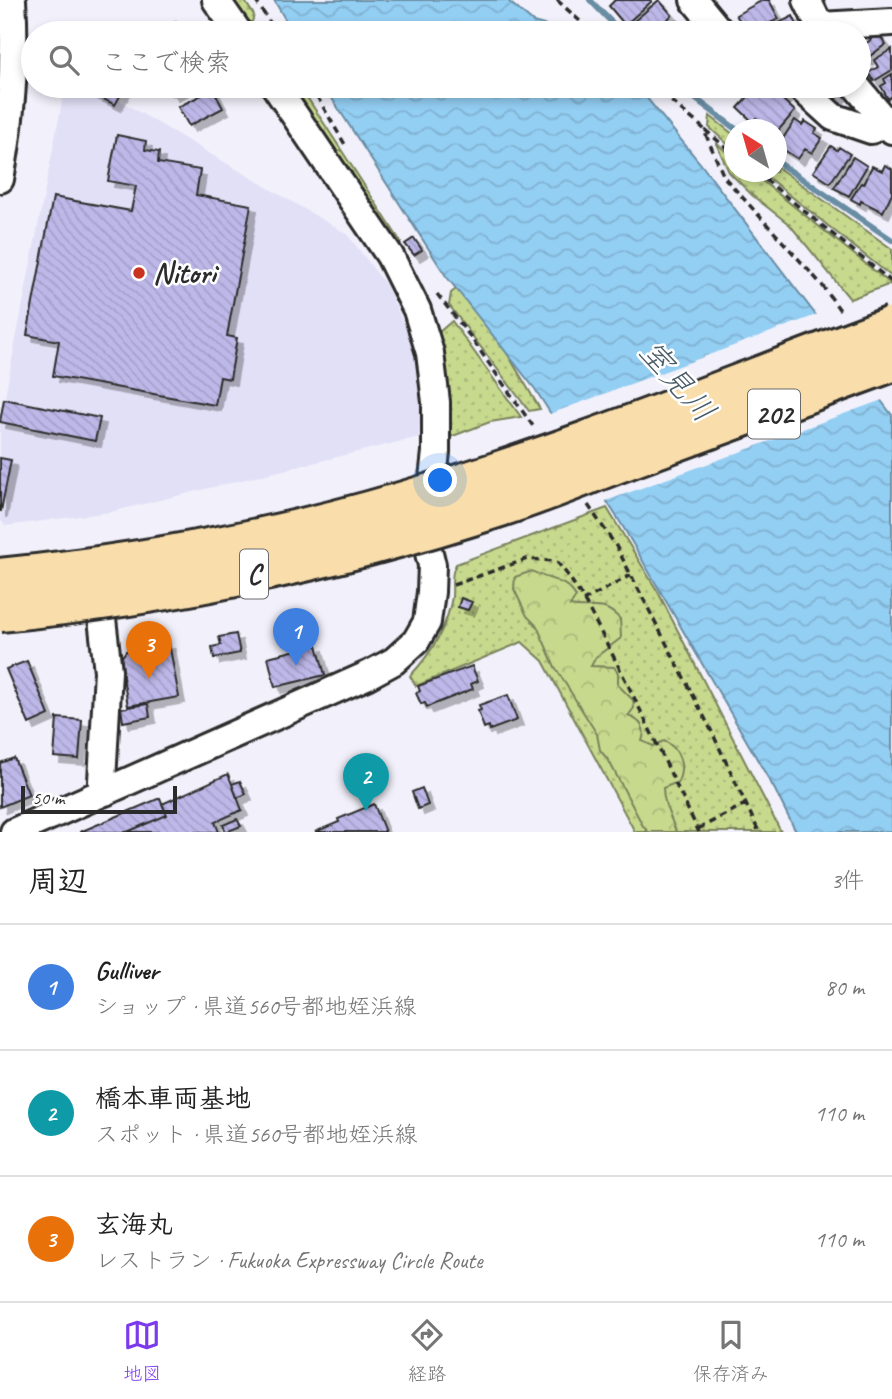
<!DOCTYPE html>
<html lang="ja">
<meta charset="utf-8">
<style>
:root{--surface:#fff;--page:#f6f6f6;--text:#222;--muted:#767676;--line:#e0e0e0;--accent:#7c3aed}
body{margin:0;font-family:Caveat,"Klee One",sans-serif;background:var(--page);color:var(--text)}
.compass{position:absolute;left:724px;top:119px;width:63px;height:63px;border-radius:50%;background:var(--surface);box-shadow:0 4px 10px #0003;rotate:323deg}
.scale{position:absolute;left:21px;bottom:18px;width:156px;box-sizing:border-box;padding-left:7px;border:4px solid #2b2b2b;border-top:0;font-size:19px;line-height:24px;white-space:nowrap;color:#2b2b2b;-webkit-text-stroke:5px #fff;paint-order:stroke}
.you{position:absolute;left:441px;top:481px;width:24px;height:24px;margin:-18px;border:5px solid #fff;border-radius:50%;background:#1a73e8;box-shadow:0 0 0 10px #1a73e833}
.badge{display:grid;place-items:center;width:46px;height:46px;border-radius:50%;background:var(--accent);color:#fff;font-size:23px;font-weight:700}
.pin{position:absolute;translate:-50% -58px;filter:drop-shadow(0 2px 4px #0008)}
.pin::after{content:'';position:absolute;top:37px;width:24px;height:21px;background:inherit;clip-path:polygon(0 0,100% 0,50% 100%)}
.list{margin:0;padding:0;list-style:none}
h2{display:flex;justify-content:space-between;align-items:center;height:91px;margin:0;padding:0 28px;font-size:30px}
h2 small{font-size:23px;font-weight:400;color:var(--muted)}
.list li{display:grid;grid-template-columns:46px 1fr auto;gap:21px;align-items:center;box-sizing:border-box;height:126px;padding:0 28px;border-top:2px solid var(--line)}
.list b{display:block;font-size:26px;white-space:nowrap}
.list p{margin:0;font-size:23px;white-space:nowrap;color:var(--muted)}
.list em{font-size:23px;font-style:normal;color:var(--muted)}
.icon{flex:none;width:38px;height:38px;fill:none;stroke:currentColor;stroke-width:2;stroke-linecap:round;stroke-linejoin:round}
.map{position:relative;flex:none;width:892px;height:832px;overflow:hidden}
.search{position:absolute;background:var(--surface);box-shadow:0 4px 10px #0003;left:21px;right:21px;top:21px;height:77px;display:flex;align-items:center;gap:18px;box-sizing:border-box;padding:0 24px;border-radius:38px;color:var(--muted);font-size:26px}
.sheet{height:469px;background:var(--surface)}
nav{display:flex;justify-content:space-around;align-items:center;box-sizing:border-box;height:98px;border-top:2px solid var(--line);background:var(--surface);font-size:19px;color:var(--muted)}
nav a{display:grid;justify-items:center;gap:4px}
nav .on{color:var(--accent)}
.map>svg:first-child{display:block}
.built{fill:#e2e0f6}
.grass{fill:url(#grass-dots);stroke:#79825c;stroke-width:2}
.forest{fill:url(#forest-crowns);stroke:#79825c;stroke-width:2}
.water{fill:url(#water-waves);stroke:#698da3;stroke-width:2}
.pier{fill:#f2f1fb}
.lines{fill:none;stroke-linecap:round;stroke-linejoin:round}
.stream{stroke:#698da3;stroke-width:6}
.building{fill:url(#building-back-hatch);stroke:#2b2b2b;stroke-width:2;filter:url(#shadow)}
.minor-casing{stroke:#2b2b2b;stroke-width:32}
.path{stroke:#2b2b2b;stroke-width:3.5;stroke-dasharray:7 5;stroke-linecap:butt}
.minor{stroke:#fff;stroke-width:26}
.highway-bridge-casing{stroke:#2b2b2b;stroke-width:44;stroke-linecap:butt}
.highway-bridge{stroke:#f9deab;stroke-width:38}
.poi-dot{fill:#c8321e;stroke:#fff;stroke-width:2.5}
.labels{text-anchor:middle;stroke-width:5;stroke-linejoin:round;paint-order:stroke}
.shield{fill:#fff;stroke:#6b6b6b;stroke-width:2}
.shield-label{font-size:28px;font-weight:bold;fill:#2b2b2b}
.poi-label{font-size:30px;font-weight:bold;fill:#2b2b2b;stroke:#fff;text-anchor:start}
.water-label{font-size:32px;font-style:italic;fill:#4a5c67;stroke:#fff}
</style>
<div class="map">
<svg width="892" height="832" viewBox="0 0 892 832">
<defs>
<pattern id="grass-dots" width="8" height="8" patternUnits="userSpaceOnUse" patternTransform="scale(1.75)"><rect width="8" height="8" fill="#c7d98d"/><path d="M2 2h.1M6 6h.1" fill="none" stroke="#abba7a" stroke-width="1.8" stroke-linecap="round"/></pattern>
<pattern id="forest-crowns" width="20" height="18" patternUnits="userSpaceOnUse" patternTransform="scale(1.75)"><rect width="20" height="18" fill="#c7d98d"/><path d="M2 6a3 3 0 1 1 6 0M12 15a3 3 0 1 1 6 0" fill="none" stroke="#abba7a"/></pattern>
<pattern id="water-waves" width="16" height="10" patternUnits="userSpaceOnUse" patternTransform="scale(1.75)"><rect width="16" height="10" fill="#93cef3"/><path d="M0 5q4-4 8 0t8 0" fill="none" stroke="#7fb1d0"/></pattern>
<pattern id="building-back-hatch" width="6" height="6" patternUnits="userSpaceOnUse" patternTransform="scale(1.75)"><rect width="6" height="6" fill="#beb8e9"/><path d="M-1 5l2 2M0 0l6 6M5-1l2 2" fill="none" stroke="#a39ec8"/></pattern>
<filter id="shadow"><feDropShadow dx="6" dy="6" stdDeviation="0" flood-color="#0004"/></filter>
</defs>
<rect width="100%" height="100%" fill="#f2f1fb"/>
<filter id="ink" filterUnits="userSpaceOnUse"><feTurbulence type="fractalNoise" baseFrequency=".0143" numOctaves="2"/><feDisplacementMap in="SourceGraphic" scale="14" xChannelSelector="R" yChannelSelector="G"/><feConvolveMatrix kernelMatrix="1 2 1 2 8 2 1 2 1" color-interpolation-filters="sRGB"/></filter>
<g filter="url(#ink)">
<path class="built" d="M65 86H95L347 234 386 285 422 364 419 437 111 512 6 526 0 520V422Z"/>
<path class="grass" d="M227 0H244L254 15 249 33Z
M288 86H299L301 88 401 242 394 248Z
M710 116 734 135V150L709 127Z
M716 143 734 158V172H751L891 284 850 299 790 225 753 196 729 172Z
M777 167 892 249V277L761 172H776Z
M465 282 540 409 529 411 449 305 451 293Z
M452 321 521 417 490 422 450 437 438 333Z
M607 508 658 592 781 832H635L543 661 522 642 416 686 410 676C431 654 447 627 452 597 453 585 450 575 456 564Z"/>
<path class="forest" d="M532 571C548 581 566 578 576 597L570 606C593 611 601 599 620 619L621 638 596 657 591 666 614 667 618 673V685L633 700 634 708 628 716C640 720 647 728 642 741L653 746 664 741C680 748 685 766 678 782L663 788C663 804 671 817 676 832H648L643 826 609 761 600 750 597 734 555 667 537 626 527 616 514 589 515 577Z"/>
<path class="water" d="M274 0H507L533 22 574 33H293Z
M324 86H637L700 163 892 415V832H796L775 790 622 525 535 389 446 276Z"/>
<path class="pier" d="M819 314 885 399 603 502 547 415Z"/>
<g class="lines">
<path class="stream" d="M590 0 622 33
M679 86 737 130
M776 161 892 240"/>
</g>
<path class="building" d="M615 0H651L652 1 625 25 609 6Z
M659 0 672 15 666 21 669 24 658 33H643L633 22Z
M763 0H769L779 19 748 33 736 15Z
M793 16 801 33H766L765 30Z
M678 21 691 33H668Z
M176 22 183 33H158Z
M878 34 886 44 866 59 859 49Z
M892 49V70L874 81 868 73 878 67 874 60Z
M892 74V96L888 99 881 86 886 83 884 79Z
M91 86H118L124 89 115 105 88 91Z
M167 86H188L173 95Z
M752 86H780L789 93 783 100 795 111 776 133V130H769L756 118 753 122 738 108 747 98 743 96Z
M820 86H832L840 95 834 100Z
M213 89 223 108 189 126 178 107Z
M795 120 802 125 805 121 817 129 814 133 822 138 812 153 805 149 798 159 778 146Z
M117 135 146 141 145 150 159 152 158 163 200 170 196 195 251 205 227 336 237 338 230 379 220 377 215 405 53 376 59 341 27 335 53 197 131 211 136 186 108 181Z
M831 146 837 150 839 147 850 154 830 183 813 172Z
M853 157 867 166 849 196 834 188Z
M885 165 892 169V193L883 212 861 201 860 204 851 199 861 183 864 184 872 166 882 171Z
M414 238 422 250 414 255 405 244Z
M4 399 100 418 95 441 0 422Z
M0 458 11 460 1 511H0Z
M461 598 472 602 468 610 458 607Z
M236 634 240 653 214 658 212 647 221 645 219 637Z
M169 643 179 697 128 706 120 660 126 651Z
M317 645 325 675 275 687 268 657Z
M27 661 49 715 29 724 6 669Z
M472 666 478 681 471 684 473 689 427 707 425 703 421 704 416 693 420 691 418 686Z
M508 695 517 720 490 730 489 726 484 728 478 711 481 710 479 705Z
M148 704 150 717 123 722 121 708Z
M57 718 82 720 79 759 54 757Z
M14 758 29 795 0 807V763Z
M228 774 242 810 215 822 219 832H127L167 815 162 804Z
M240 781 246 794 237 798 232 784Z
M422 788 428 805 418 809 412 792Z
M160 798 167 815 127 832H80Z
M374 804 385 832H315L339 822 338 819Z
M237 819 241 826 226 832 223 825Z"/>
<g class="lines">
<defs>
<path id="minor" d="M216 0 239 33
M694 0 721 33
M807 0 823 33
M820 26 892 22
M799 86 833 117 871 130 885 123
M856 86 892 130
M0 179C11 120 16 60 12 0
M101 610 108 671 102 781 105 792
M14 832 368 675 394 661 416 641 427 622 431 592 432 565 426 541 436 452V402L430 353 417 310 390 256 275 86"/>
</defs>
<use href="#minor" class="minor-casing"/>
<path class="path" d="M255 0 277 33
M557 0 593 33
M311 86 347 148
M653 86 703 128 724 177 822 285 842 313
M705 130 734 154
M756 172 892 282
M437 294 469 335 535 429
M588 505 616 546 711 730 759 832
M453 585 527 559 556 561C579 586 593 618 609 648 641 709 669 771 699 832
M583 601 631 575
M698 829 747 803"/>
<use href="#minor" class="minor"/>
<defs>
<path id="highway-bridge" d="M0 578C136 564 273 540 404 501 570 452 730 386 892 326
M0 612C170 596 338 560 500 507 544 493 586 475 629 459 717 427 804 394 892 362"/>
</defs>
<use href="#highway-bridge" class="highway-bridge-casing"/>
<use href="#highway-bridge" class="highway-bridge"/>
</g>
</g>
<circle class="poi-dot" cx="139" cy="273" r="7"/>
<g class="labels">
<g class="shield">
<rect x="748" y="389.5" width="52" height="49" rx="5"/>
<rect x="240" y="549.5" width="28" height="49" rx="5"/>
</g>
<g class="shield-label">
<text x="774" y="424">202</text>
<text x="254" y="584">C</text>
</g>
<g class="poi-label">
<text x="153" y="283">Nitori</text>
</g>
<g class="water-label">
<text transform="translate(678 381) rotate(49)" y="11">室見川</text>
</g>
</g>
</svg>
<svg class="compass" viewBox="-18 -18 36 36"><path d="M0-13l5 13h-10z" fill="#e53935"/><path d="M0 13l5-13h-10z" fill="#767676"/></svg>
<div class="scale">50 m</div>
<div class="you"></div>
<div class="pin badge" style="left:296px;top:666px;background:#3f7fe0">1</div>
<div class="pin badge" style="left:366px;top:811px;background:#0f9aa8">2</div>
<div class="pin badge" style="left:149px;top:679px;background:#e8710a">3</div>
<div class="search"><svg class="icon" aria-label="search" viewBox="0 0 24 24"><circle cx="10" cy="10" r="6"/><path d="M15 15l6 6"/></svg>ここで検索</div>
</div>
<section class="sheet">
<h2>周辺<small>3件</small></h2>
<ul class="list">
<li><span class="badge" style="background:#3f7fe0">1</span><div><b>Gulliver</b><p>ショップ · 県道560号都地姪浜線</p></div><em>80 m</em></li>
<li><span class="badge" style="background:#0f9aa8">2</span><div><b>橋本車両基地</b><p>スポット · 県道560号都地姪浜線</p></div><em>110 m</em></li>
<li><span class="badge" style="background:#e8710a">3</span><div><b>玄海丸</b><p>レストラン · Fukuoka Expressway Circle Route</p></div><em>110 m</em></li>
</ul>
</section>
<nav>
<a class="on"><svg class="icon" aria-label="map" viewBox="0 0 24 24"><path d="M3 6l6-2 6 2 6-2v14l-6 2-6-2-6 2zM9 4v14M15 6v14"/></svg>地図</a>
<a><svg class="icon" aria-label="directions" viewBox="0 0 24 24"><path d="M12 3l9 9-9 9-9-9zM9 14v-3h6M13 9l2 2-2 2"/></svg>経路</a>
<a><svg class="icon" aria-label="saved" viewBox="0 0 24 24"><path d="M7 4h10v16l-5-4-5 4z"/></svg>保存済み</a>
</nav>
